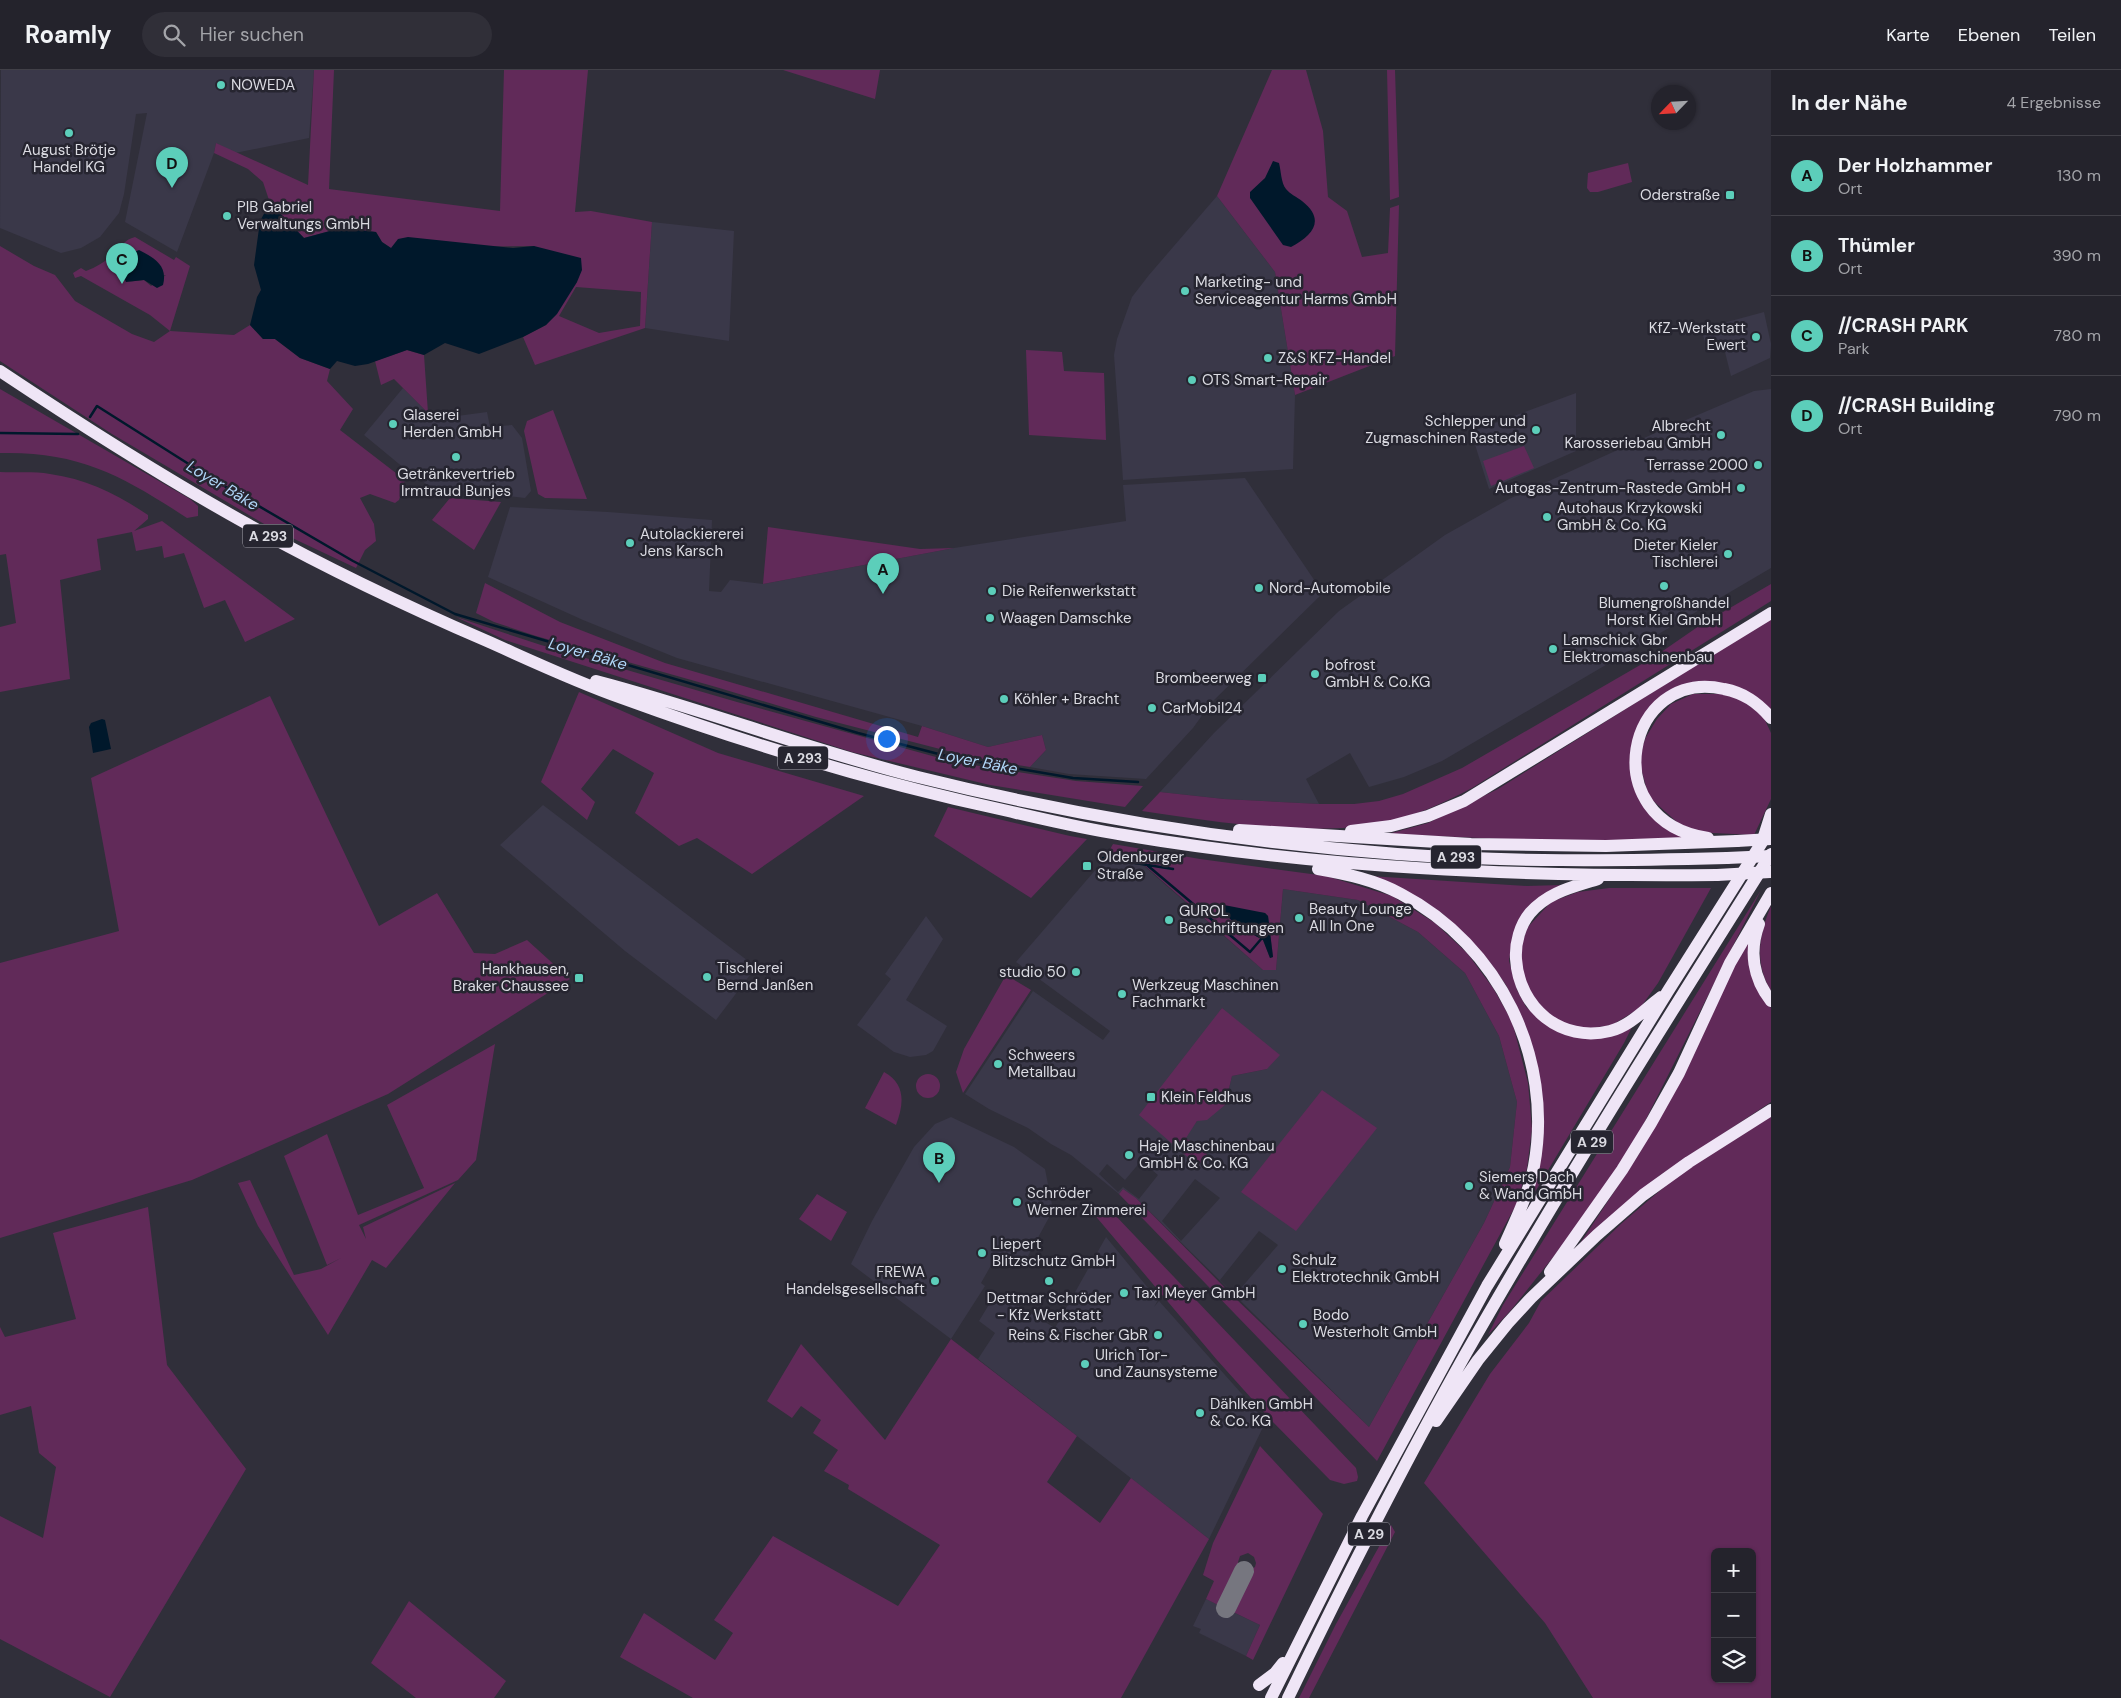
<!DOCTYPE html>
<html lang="de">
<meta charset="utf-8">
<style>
:root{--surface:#24232c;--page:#302f38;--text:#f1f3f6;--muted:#a3a4a9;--line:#414048;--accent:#5cceba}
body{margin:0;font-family:"DM Sans",sans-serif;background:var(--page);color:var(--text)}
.controls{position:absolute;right:15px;bottom:15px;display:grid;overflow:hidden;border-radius:8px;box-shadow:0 1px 4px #0004}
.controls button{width:45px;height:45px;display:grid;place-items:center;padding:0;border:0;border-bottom:1px solid var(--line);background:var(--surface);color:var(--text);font:25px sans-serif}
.compass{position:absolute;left:1651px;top:15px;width:45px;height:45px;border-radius:50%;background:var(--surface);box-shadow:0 1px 4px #0004;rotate:245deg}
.you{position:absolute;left:886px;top:668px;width:18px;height:18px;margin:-12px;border:4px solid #fff;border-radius:50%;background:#1a73e8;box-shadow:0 0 0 8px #1a73e833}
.badge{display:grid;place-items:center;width:32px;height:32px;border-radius:50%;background:var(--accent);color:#111;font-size:16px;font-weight:700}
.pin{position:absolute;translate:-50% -41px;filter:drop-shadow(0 1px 2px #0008)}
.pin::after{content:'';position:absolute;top:26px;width:18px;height:15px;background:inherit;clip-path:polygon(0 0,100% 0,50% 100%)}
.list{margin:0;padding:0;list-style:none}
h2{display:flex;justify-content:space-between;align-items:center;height:65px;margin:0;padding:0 20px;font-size:21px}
h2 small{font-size:16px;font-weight:400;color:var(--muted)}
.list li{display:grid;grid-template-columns:32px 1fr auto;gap:15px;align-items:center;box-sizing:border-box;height:80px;padding:0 20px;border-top:1px solid var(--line)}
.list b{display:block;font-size:19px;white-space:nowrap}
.list p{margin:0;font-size:16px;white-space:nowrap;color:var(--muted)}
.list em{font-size:16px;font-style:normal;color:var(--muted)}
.icon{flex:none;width:28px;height:28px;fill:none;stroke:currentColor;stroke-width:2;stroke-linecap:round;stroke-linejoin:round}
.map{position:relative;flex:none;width:1771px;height:1628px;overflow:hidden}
header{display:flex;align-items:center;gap:30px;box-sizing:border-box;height:70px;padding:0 25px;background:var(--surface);border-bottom:1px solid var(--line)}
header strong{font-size:24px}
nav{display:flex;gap:28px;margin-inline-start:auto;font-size:18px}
.search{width:350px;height:45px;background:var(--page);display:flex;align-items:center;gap:12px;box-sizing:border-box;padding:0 18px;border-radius:28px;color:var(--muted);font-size:19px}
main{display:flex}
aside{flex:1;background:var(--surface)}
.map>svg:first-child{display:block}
.built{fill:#3a3849;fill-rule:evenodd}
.green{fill:#612a59;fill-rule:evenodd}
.water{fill:#00182b}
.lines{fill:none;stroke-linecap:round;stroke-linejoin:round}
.stream{stroke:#00182b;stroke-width:2.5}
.taxiway{stroke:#76767f;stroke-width:20}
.motorway{stroke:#efe5f6;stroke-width:12}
.motorway-bridge{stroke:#efe5f6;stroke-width:12}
.poi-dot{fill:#5cceba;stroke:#262530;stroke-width:2}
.labels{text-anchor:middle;stroke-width:5;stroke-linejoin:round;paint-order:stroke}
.shield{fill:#262530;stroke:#a5a4ad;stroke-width:1}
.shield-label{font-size:14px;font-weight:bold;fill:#dbdbe2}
.poi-label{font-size:15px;fill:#dbdbe2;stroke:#262530;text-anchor:start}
.water-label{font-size:16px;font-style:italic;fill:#b0d6f8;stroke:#262530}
</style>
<header>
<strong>Roamly</strong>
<div class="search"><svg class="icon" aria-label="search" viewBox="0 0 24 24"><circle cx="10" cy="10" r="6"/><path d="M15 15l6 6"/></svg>Hier suchen</div>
<nav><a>Karte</a><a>Ebenen</a><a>Teilen</a></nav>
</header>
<main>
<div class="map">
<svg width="1771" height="1628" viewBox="0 0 1771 1628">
<rect width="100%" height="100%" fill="#302f3a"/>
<path class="built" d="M1 0H314L309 68 235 83 216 73 214 83 177 182 125 152 147 43 136 44 124 124 119 143 100 167 81 178 61 183 0 158Z
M1217 126 1275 202 1295 325 1293 399 1123 410 1114 285 1117 269 1132 227 1149 205Z
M652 152 734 161 729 271 645 258Z
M1764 242 1771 274 1770 288 1731 306 1722 270 1706 275 1701 259Z
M403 318 428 343 457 346 487 342 490 357 512 355 522 368 531 421 525 428 431 417 410 403 364 365Z
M1771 319V498L1442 691 1404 707 1369 717 1350 683 1306 709 1319 734 1224 729 1160 722 1214 663 1339 541 1445 465 1509 429 1653 364 1754 321Z
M1576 323V381L1489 419 1471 362Z
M1245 408 1323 523 1211 633 1193 658 1146 709 1069 704 1030 697 1046 680 1042 665 988 677 922 656 677 588 583 550 488 507 510 437 608 442 712 450 709 521 721 522 730 510 763 514 954 478 1126 451 1123 415Z
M543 735 756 897 716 950 625 881 500 775Z
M1104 790 1143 795 1263 900H1276L1283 819 1358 830 1418 862 1465 903 1499 966 1517 1032 1510 1097 1484 1153 1369 1357 1136 1128 1123 1119 1119 1124 1071 1085 1051 1074 1028 1058 989 1039 965 1024 1033 921 1103 970 1110 961 1016 892ZM1222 938 1267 999 1232 1006 1225 1035 1197 1051 1185 1068ZM1141 1091 1158 1105 1139 1129 1123 1117 1118 1122 1099 1104 1107 1094 1125 1110ZM1195 1109 1220 1128 1181 1171 1162 1151ZM1259 1161 1278 1175 1235 1225 1220 1210Z
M926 846 943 869 906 930 947 956 933 981 926 985 910 987 894 982 857 955 891 909 885 904Z
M951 1047 1014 1077 1045 1099 1053 1140 1022 1197 998 1183 981 1213 985 1216 951 1269 851 1194 872 1151 914 1077 935 1054Z
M1106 1167 1158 1230 1154 1237 1159 1231 1266 1351 1209 1469 978 1289 995 1263 979 1251 996 1223 1055 1258Z
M1206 1529 1260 1555 1246 1586 1199 1563 1201 1559 1193 1556Z"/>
<path class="green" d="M314 0H334L329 119 500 141 504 0H588L575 142 591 141 652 152 645 258 535 295 523 267 546 255 577 212 534 176 391 178 382 172 376 162 341 158 304 168 270 133 263 112 248 99 214 83 216 73 308 115ZM576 217 641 222 640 256 599 263 559 246Z
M783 0H880L875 29Z
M1272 0H1306L1323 61 1328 127 1347 141 1362 187 1388 183 1390 138 1399 135 1395 286 1295 325 1275 202 1217 126Z
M1387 0H1395L1399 127 1390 130Z
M1628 93 1632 112 1598 122H1590L1587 118 1588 103Z
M135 167 174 190 176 187 190 196 170 261 234 265 250 255 263 269H275L300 288 330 299 327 311 353 339 340 360 405 410 399 430 395 433 370 424 360 428 374 454 376 471 365 480 356 498 271 458 112 364 0 291V176L34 196 55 205 75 231 132 264 154 272 170 261 150 245 81 206 75 208 73 203 81 198 86 201C97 197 108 190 117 181 124 174 124 170 135 167ZM166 205 151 216 144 210 126 212Z
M407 280 424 285 428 343 394 309 381 315 375 291Z
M1026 280 1062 282 1064 301 1104 303 1106 370 1029 365Z
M0 319 190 429 198 436V446L187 448C123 406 79 381 0 383Z
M553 340 587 429 545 428 538 424 524 361 527 351Z
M1524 376 1534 398 1491 416 1483 391Z
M0 402C16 403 34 401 50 404 87 409 118 425 148 445V449L134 461 162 451 295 549 245 572 225 530 204 538 184 483 164 488 162 476 136 481 132 462 97 469 101 500 60 510 70 609 0 622V557L16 553 6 484 0 485Z
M450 428 501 432 474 480 432 450Z
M768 457 920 479 954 478 763 514Z
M485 513 560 552 665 593 918 667 922 656 988 677 1042 665 1046 680 1030 697 971 687 816 647 716 617 536 566 494 552 476 543Z
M1771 514V531L1472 718C1444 733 1415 746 1384 753 1311 767 1215 752 1142 741L1160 722 1224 729 1319 734H1354L1379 731 1403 724 1462 698 1654 587 1699 556Z
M456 547 541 575 737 632 954 692 1076 711 1143 716 1125 737 990 715 852 682 505 570Z
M1771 548V642L1739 618 1714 612 1680 616 1657 632 1639 656 1641 731 1654 748 1672 761 1694 770 1549 771 1388 764 1428 753 1498 719Z
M579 622 718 683 864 726 752 804 697 768 679 776 635 743 654 703 613 679 581 719 595 732 587 750 541 712Z
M1693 624H1734L1763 646 1771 663V729L1754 765 1713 763 1697 761 1678 753 1649 727 1638 688 1646 667 1657 649 1671 634Z
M270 626 379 856 437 823 474 883 495 884 527 870 570 909 388 1024 192 1110 0 1168V893L119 861 91 708Z
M948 737 1070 766 1087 769 1031 828 934 766Z
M1113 774 1200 789 1326 806 1392 826 1435 853 1467 883 1493 918 1512 951 1528 1013 1532 1059 1527 1098 1517 1133 1377 1391 1119 1124 1123 1119 1136 1128 1234 1227 1369 1357 1484 1153 1510 1097 1517 1032 1499 966 1465 903 1418 862 1358 830 1283 819 1276 900H1263L1144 795 1104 790ZM1256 842 1265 843 1268 846 1273 887 1270 888 1263 870 1235 854Z
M1369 806 1527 816 1562 815 1512 870 1509 891 1517 920 1526 937 1550 957 1570 966 1633 955 1624 973 1529 1132 1540 1085 1519 941 1506 915 1489 891 1443 844 1414 826Z
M1609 818H1711L1658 913 1640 938 1612 955 1587 959 1558 953 1536 936 1523 910 1520 880 1527 858 1551 832 1578 822Z
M1761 820 1635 1071 1577 1157 1511 1240 1488 1265 1503 1235Z
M1771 836V921C1754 893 1759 864 1771 836Z
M1750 861 1762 928 1771 938V1032L1659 1106 1579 1175 1639 1084Z
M1006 905 1031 920 963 1023 956 1002 964 979Z
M1222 938 1280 985 1267 999 1232 1006 1225 1035 1207 1050 1197 1051 1186 1068 1207 1084 1198 1096 1139 1045Z
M495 974 476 1090 458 1110 359 1155 366 1169 363 1157 455 1113 386 1198 372 1190 328 1265 258 1156 238 1113 250 1110 294 1205 321 1199 341 1188 327 1195 284 1086 327 1064 358 1145 424 1118 387 1035Z
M884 1002C906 1014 904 1034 896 1055L865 1038Z
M916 1016a12 12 0 1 1 24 0a12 12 0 1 1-24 0Z
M1322 1020 1377 1058 1296 1161 1241 1122Z
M1771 1045V1628H1593L1545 1553 1424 1413 1490 1304 1529 1253 1541 1231 1622 1153 1683 1101ZM1715 1482H1752V1609H1715Z
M817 1124 847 1142 831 1171 799 1149Z
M1097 1136 1114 1144 1356 1398 1358 1407 1357 1411 1344 1414 1330 1410 1269 1348 1217 1290 1093 1143Z
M148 1137 167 1295 246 1399 110 1627 0 1569V1446L43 1468 56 1397 39 1383 31 1336 0 1345V1257L5 1267 76 1249 53 1163Z
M951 1269 1077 1366 1047 1412 1100 1453 1131 1408 1209 1469 1121 1628H693L620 1587 644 1543 715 1590 733 1563 714 1550 773 1466 898 1536 940 1475 848 1419 849 1415 824 1401 838 1380 813 1363 821 1350 801 1336 792 1348 767 1331 801 1274 885 1370Z
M1260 1376 1323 1444 1253 1590 1246 1586 1260 1555 1229 1540 1246 1502 1255 1497 1256 1493 1254 1487 1248 1483 1240 1486 1238 1492 1241 1499 1222 1537 1206 1529 1214 1511 1203 1505 1213 1473Z
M1391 1455 1395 1462 1309 1628H1299L1336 1554Z
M409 1531 506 1611 494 1628H416L371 1593Z"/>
<path class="water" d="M1273 91 1279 93C1281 100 1281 113 1286 119 1290 124 1297 127 1302 131 1326 150 1313 165 1291 177L1283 175 1250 128V122L1265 108Z
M270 133 304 168 341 158 376 162 382 172 391 178 398 169 408 167 513 178 534 176 581 188 582 200 577 212 557 244 546 255 523 267 479 284 445 273 424 285 407 280 368 294 355 296 337 291 330 299 300 288 275 269H263L250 255 257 227 261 220 254 195 260 151Z
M139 180C155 188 168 196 163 215L157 218 144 210 126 212C121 202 125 194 130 184Z
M102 649 105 650 111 679 93 683 89 657 91 653Z
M1224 835 1265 843 1268 846 1273 887 1270 888 1263 870C1247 861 1230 854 1221 837Z"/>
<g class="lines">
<path class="stream" d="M90 347 97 336 214 410 353 491 455 544 858 663 950 687 1073 708 1138 712
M0 363 78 364
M1103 788 1173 799
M1147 795 1250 882 1262 868"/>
<path class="taxiway" d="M1226 1538 1244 1501"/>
<path class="motorway" d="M0 301C81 355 164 408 249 455 326 498 406 536 487 571 532 591 576 612 622 628 748 674 877 713 1008 741 1047 750 1085 759 1124 765 1321 798 1518 807 1717 805
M596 611C704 639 809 680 918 707 1075 746 1236 772 1397 784 1507 792 1617 791 1727 788
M1239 760 1471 774 1606 776 1737 771
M1351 761 1391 756 1428 746 1464 731 1771 543
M1764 766 1771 744
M1708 768C1594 751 1626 597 1724 619 1744 623 1757 632 1771 648
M1318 799C1347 804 1375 810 1401 824 1499 875 1554 988 1534 1096 1529 1123 1516 1149 1505 1174
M1598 809C1573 817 1548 822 1530 843 1520 855 1515 873 1516 889 1519 938 1561 973 1610 961 1630 956 1645 939 1661 927
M1759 854C1749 881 1753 908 1771 931
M1550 1202 1622 1100 1651 1053 1679 1003 1730 893 1771 823
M1436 1351 1478 1290 1508 1253 1531 1228 1597 1165 1643 1125 1689 1092 1771 1040
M1259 1615 1275 1603 1283 1593
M1271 1628 1362 1446 1487 1216 1668 921 1771 758
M1288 1628C1344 1512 1402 1397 1465 1285 1562 1115 1667 949 1771 784"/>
<path class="motorway-bridge" d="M1737 771 1771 769
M1727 788 1771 786
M1717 805 1770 802"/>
</g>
<g class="poi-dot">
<circle cx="221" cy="15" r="5"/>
<circle cx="69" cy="63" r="5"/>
<rect x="1725" y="120" width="10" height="10" rx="2.5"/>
<circle cx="227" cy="146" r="5"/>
<circle cx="1185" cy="221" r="5"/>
<circle cx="1756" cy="267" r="5"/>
<circle cx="1268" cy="288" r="5"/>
<circle cx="1192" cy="310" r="5"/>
<circle cx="393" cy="354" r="5"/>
<circle cx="1536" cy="360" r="5"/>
<circle cx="1721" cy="365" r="5"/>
<circle cx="456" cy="387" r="5"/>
<circle cx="1758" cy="395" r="5"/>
<circle cx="1741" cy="418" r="5"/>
<circle cx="1547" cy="447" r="5"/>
<circle cx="630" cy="473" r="5"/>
<circle cx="1728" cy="484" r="5"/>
<circle cx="1664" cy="516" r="5"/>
<circle cx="1259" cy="518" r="5"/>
<circle cx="992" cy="521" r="5"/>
<circle cx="990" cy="548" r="5"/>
<circle cx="1553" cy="579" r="5"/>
<circle cx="1315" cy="604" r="5"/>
<rect x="1257" y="603" width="10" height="10" rx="2.5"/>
<circle cx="1004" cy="629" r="5"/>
<circle cx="1152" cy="638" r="5"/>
<rect x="1082" y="791" width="10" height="10" rx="2.5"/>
<circle cx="1299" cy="848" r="5"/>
<circle cx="1169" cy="850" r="5"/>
<circle cx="1076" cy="902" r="5"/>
<circle cx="707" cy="907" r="5"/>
<rect x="574" y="903" width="10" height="10" rx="2.5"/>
<circle cx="1122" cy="924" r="5"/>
<circle cx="998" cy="994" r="5"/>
<rect x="1146" y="1022" width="10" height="10" rx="2.5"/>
<circle cx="1129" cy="1085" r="5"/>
<circle cx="1469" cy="1116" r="5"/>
<circle cx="1017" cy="1132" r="5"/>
<circle cx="982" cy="1183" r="5"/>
<circle cx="1282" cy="1199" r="5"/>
<circle cx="935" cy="1211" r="5"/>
<circle cx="1049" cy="1211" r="5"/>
<circle cx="1124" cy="1223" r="5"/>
<circle cx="1303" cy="1254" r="5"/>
<circle cx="1158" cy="1265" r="5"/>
<circle cx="1085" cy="1294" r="5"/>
<circle cx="1200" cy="1343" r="5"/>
</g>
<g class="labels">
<g class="shield">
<rect x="243" y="454.5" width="50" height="23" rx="4"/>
<rect x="778" y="676.5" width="50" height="23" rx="4"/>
<rect x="1431" y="775.5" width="50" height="23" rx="4"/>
<rect x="1571" y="1060.5" width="42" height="23" rx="4"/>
<rect x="1348" y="1452.5" width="42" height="23" rx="4"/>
</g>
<g class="shield-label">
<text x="268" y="471">A 293</text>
<text x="803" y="693">A 293</text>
<text x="1456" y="792">A 293</text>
<text x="1592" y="1077">A 29</text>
<text x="1369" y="1469">A 29</text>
</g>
<g class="poi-label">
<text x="231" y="20">NOWEDA</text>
<text x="69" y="85" text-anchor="middle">August Brötje<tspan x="69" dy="17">Handel KG</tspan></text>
<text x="1720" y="130" text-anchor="end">Oderstraße</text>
<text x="237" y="142">PIB Gabriel<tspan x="237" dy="17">Verwaltungs GmbH</tspan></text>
<text x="1195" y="217">Marketing- und<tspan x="1195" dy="17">Serviceagentur Harms GmbH</tspan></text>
<text x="1746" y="263" text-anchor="end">KfZ-Werkstatt<tspan x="1746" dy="17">Ewert</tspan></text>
<text x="1278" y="293">Z&amp;S KFZ-Handel</text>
<text x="1202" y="315">OTS Smart-Repair</text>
<text x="403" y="350">Glaserei<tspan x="403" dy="17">Herden GmbH</tspan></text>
<text x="1526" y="356" text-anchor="end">Schlepper und<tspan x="1526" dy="17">Zugmaschinen Rastede</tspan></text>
<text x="1711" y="361" text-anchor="end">Albrecht<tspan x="1711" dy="17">Karosseriebau GmbH</tspan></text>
<text x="1748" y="400" text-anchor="end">Terrasse 2000</text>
<text x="456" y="409" text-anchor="middle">Getränkevertrieb<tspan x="456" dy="17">Irmtraud Bunjes</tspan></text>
<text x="1731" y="423" text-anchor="end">Autogas-Zentrum-Rastede GmbH</text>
<text x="1557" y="443">Autohaus Krzykowski<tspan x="1557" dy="17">GmbH &amp; Co. KG</tspan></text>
<text x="640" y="469">Autolackiererei<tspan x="640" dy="17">Jens Karsch</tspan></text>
<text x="1718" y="480" text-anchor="end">Dieter Kieler<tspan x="1718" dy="17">Tischlerei</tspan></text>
<text x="1269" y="523">Nord-Automobile</text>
<text x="1002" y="526">Die Reifenwerkstatt</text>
<text x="1664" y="538" text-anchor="middle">Blumengroßhandel<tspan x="1664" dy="17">Horst Kiel GmbH</tspan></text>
<text x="1000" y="553">Waagen Damschke</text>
<text x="1563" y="575">Lamschick Gbr<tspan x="1563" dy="17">Elektromaschinenbau</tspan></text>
<text x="1325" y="600">bofrost<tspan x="1325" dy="17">GmbH &amp; Co.KG</tspan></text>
<text x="1252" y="613" text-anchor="end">Brombeerweg</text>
<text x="1014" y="634">Köhler + Bracht</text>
<text x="1162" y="643">CarMobil24</text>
<text x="1097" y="792">Oldenburger<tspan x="1097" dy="17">Straße</tspan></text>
<text x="1309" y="844">Beauty Lounge<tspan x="1309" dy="17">All In One</tspan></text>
<text x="1179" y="846">GUROL<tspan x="1179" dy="17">Beschriftungen</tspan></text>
<text x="717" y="903">Tischlerei<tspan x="717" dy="17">Bernd Janßen</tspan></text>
<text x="569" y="904" text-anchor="end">Hankhausen,<tspan x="569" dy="17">Braker Chaussee</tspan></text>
<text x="1066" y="907" text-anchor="end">studio 50</text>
<text x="1132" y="920">Werkzeug Maschinen<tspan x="1132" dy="17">Fachmarkt</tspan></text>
<text x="1008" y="990">Schweers<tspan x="1008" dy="17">Metallbau</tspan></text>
<text x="1161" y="1032">Klein Feldhus</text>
<text x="1139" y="1081">Haje Maschinenbau<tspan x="1139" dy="17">GmbH &amp; Co. KG</tspan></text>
<text x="1479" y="1112">Siemers Dach<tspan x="1479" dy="17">&amp; Wand GmbH</tspan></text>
<text x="1027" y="1128">Schröder<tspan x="1027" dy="17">Werner Zimmerei</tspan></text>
<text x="992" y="1179">Liepert<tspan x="992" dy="17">Blitzschutz GmbH</tspan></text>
<text x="1292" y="1195">Schulz<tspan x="1292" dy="17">Elektrotechnik GmbH</tspan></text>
<text x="925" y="1207" text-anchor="end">FREWA<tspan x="925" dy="17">Handelsgesellschaft</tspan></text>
<text x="1134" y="1228">Taxi Meyer GmbH</text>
<text x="1049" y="1233" text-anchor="middle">Dettmar Schröder<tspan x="1049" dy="17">- Kfz Werkstatt</tspan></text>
<text x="1313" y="1250">Bodo<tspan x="1313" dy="17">Westerholt GmbH</tspan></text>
<text x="1148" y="1270" text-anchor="end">Reins &amp; Fischer GbR</text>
<text x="1095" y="1290">Ulrich Tor-<tspan x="1095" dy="17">und Zaunsysteme</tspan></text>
<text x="1210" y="1339">Dählken GmbH<tspan x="1210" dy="17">&amp; Co. KG</tspan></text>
</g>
<g class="water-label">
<text transform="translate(223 415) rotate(31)" y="6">Loyer Bäke</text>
<text transform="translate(588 583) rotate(16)" y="6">Loyer Bäke</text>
<text transform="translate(978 691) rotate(11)" y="6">Loyer Bäke</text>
</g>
</g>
</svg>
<div class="controls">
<button>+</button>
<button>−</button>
<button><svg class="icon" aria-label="layers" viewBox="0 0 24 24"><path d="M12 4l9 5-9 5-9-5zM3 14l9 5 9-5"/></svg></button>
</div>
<svg class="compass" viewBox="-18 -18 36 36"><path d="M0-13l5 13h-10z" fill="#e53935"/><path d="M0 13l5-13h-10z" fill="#a3a4a9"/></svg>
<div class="you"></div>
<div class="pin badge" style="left:883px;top:524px">A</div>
<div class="pin badge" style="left:939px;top:1113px">B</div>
<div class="pin badge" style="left:122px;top:214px">C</div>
<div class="pin badge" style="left:172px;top:118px">D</div>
</div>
<aside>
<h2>In der Nähe<small>4 Ergebnisse</small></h2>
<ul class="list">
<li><span class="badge">A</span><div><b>Der Holzhammer</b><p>Ort</p></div><em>130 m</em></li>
<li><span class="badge">B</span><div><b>Thümler</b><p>Ort</p></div><em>390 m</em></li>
<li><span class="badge">C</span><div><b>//CRASH PARK</b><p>Park</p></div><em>780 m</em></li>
<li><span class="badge">D</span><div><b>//CRASH Building</b><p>Ort</p></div><em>790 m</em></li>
</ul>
</aside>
</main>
